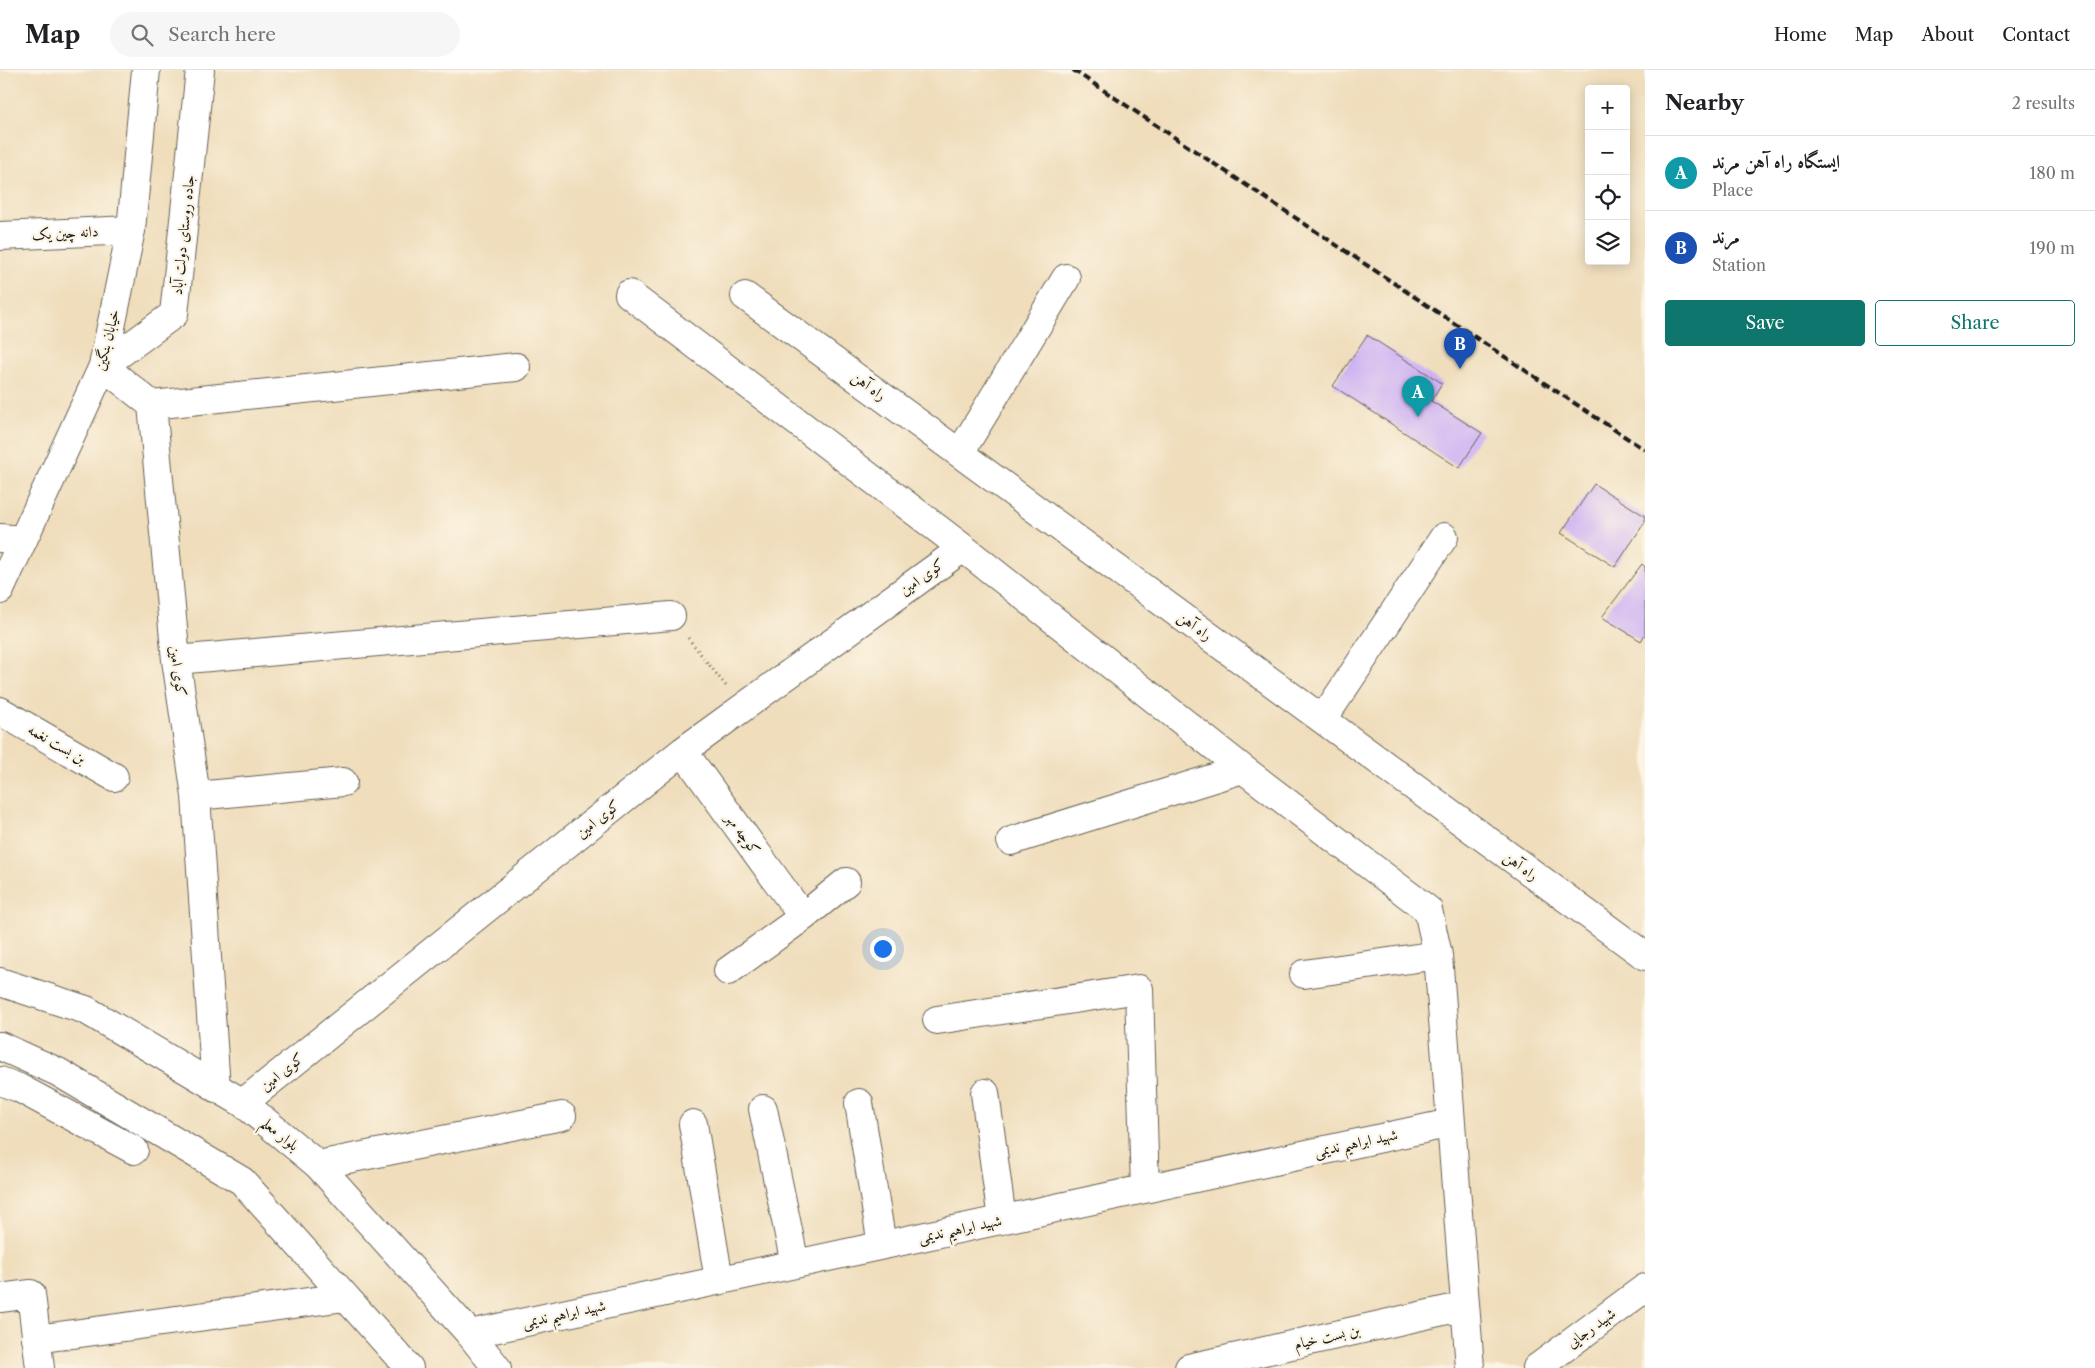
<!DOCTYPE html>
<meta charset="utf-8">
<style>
:root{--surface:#fff;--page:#f6f6f6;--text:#202124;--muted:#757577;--line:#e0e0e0;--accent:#0f766e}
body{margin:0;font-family:"Libre Caslon Text",Amiri,serif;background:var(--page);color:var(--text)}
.controls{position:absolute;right:15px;top:15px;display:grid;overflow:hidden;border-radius:5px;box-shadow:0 2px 12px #0003}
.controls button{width:45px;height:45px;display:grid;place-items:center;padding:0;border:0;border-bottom:1px solid var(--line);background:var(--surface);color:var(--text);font:25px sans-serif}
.you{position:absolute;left:882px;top:878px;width:18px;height:18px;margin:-12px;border:4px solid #fff;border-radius:50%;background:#1a73e8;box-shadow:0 0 0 8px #1a73e833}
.badge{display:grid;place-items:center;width:32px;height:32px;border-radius:50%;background:var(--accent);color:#fff;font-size:16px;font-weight:700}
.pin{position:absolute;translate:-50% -41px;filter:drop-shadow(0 1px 2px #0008)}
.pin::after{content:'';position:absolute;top:26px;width:18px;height:15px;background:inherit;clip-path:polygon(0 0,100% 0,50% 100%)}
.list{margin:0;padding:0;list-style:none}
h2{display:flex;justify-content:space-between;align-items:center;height:65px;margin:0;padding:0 20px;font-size:21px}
h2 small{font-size:16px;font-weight:400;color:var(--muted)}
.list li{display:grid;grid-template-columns:32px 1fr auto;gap:15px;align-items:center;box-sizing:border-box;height:75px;padding:0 20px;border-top:1px solid var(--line)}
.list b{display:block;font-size:19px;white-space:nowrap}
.list p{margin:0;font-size:16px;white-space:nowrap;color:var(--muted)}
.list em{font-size:16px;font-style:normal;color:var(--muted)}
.actions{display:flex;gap:10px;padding:15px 20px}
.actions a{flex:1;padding:11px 0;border:1px solid var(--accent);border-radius:5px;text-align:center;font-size:18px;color:var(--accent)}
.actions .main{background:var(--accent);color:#fff}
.icon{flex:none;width:28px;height:28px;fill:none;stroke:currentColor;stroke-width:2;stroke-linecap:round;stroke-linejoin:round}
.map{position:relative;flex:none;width:1645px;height:1298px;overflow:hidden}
header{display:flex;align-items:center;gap:30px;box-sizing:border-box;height:70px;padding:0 25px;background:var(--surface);border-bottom:1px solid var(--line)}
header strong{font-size:24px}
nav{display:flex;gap:28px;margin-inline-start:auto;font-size:18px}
.search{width:350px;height:45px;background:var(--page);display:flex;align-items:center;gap:12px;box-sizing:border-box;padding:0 18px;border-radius:28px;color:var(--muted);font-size:19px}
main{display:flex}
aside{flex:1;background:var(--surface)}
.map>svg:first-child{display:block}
.building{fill:#cbaef4}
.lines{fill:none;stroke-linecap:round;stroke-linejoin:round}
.minor-casing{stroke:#666054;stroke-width:30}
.major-casing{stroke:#666054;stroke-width:30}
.path{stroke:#666054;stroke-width:3;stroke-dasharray:1 4;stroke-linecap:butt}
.minor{stroke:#fff;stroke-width:28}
.major{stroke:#fff;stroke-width:28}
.rail{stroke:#1c1c1c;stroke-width:4;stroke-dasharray:8 4;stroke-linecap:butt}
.labels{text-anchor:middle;stroke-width:4.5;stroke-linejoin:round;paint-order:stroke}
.street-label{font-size:15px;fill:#1c1c1c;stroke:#fcf5e5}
</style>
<header>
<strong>Map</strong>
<div class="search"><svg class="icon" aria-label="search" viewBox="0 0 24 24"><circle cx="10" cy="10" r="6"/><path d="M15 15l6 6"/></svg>Search here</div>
<nav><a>Home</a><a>Map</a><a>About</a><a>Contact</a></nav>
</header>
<main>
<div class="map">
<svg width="1645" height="1298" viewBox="0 0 1645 1298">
<rect width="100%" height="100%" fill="#fcf5e5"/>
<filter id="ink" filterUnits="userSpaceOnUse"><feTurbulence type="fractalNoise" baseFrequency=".02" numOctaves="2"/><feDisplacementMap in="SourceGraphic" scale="10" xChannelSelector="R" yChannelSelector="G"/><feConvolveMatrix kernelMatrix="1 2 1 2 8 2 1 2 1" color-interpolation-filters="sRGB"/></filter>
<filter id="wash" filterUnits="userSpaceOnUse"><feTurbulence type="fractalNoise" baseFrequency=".0096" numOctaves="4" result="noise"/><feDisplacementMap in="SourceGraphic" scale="20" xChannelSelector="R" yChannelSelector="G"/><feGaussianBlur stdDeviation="1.12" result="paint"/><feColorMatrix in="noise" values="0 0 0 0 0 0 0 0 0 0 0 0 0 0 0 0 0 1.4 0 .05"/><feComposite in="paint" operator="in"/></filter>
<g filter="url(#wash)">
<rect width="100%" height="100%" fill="#efddbb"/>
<g id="blocks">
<path class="building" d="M1367 265 1442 313 1431 331 1482 363 1459 398 1333 316Z
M1594 414 1645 446V452L1615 497 1561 463Z
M1642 494 1645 497V564L1641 571 1602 547Z"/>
</g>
</g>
<g filter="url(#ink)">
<use href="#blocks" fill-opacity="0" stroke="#666054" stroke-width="1"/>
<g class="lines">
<defs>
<path id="minor" d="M0 166 131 160
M629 224 963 478 1243 699 1428 840 1438 885
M745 226 1645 886
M103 296 152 335 176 590 196 726 216 1018
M152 335 516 297
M960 383 1066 208
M0 468 23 470
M176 590 671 546
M0 641 114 707
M1323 649 1444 467
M683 681 803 847
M196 726 343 712
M1011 771 1243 699
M728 901 803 847 846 812
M1304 904 1438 885 1470 1298
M937 950 1139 919 1145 1119
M0 1011 19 1018 134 1080
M985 1023 1002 1150
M243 1033 683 681 963 478
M859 1033 882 1175
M763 1039 795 1194
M693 1054 719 1210
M318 1095 562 1046
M0 1228 31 1224 40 1298
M470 1264 1451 1053
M36 1269 345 1227
M1189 1298 1465 1236
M1537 1298 1645 1218"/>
<path id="major" d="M103 296 174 244 200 0
M0 520 103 296 131 160 146 0
M0 912 86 940 243 1033 318 1095 470 1264 497 1298
M0 976 58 1002 242 1111 409 1298"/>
</defs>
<use href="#minor" class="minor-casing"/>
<use href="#major" class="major-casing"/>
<path class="path" d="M688 568 726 616"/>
<use href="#minor" class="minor"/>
<use href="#major" class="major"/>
<path class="rail" d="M1073 0 1645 380"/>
</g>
</g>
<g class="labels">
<g class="street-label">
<text transform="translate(65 163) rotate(-3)" y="5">دانه چین یک</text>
<text transform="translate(183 165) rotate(-84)" y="5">جاده روستای دولت آباد</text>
<text transform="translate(107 270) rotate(-76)" y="5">خیابان بنگین</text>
<text transform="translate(869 316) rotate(36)" y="5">راه آهن</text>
<text transform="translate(922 507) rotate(-36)" y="5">کوی امین</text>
<text transform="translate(1195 556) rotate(36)" y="5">راه آهن</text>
<text transform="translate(178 601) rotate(82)" y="5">کوی امین</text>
<text transform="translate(57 674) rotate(30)" y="5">بن بست نغمه</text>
<text transform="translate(598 749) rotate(-39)" y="5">کوی امین</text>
<text transform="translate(743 764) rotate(54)" y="5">کوچه مهر</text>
<text transform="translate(1521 796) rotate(36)" y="5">راه آهن</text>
<text transform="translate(282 1002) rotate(-39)" y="5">کوی امین</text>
<text transform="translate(280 1064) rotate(39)" y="5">بلوار معلم</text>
<text transform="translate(1356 1073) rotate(-12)" y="5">شهید ابراهیم ندیمی</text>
<text transform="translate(960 1159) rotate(-12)" y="5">شهید ابراهیم ندیمی</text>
<text transform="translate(564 1244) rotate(-12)" y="5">شهید ابراهیم ندیمی</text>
<text transform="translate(1591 1258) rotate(-36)" y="5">شهید رجایی</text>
<text transform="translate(1327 1267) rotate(-13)" y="5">بن بست خیام</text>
</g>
</g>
</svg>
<div class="controls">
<button>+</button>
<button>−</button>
<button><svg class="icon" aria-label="locate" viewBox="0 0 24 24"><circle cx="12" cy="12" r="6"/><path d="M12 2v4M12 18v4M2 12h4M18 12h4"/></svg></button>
<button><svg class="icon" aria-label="layers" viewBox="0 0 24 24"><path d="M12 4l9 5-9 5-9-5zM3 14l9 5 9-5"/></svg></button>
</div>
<div class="you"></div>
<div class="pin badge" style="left:1418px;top:347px;background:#0f9aa8">A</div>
<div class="pin badge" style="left:1460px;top:299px;background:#1a4fb4">B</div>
</div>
<aside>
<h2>Nearby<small>2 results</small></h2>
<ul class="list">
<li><span class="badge" style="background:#0f9aa8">A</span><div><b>ایستگاه راه آهن مرند</b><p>Place</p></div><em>180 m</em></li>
<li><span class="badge" style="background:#1a4fb4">B</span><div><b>مرند</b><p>Station</p></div><em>190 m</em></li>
</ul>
<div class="actions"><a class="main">Save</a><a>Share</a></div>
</aside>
</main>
